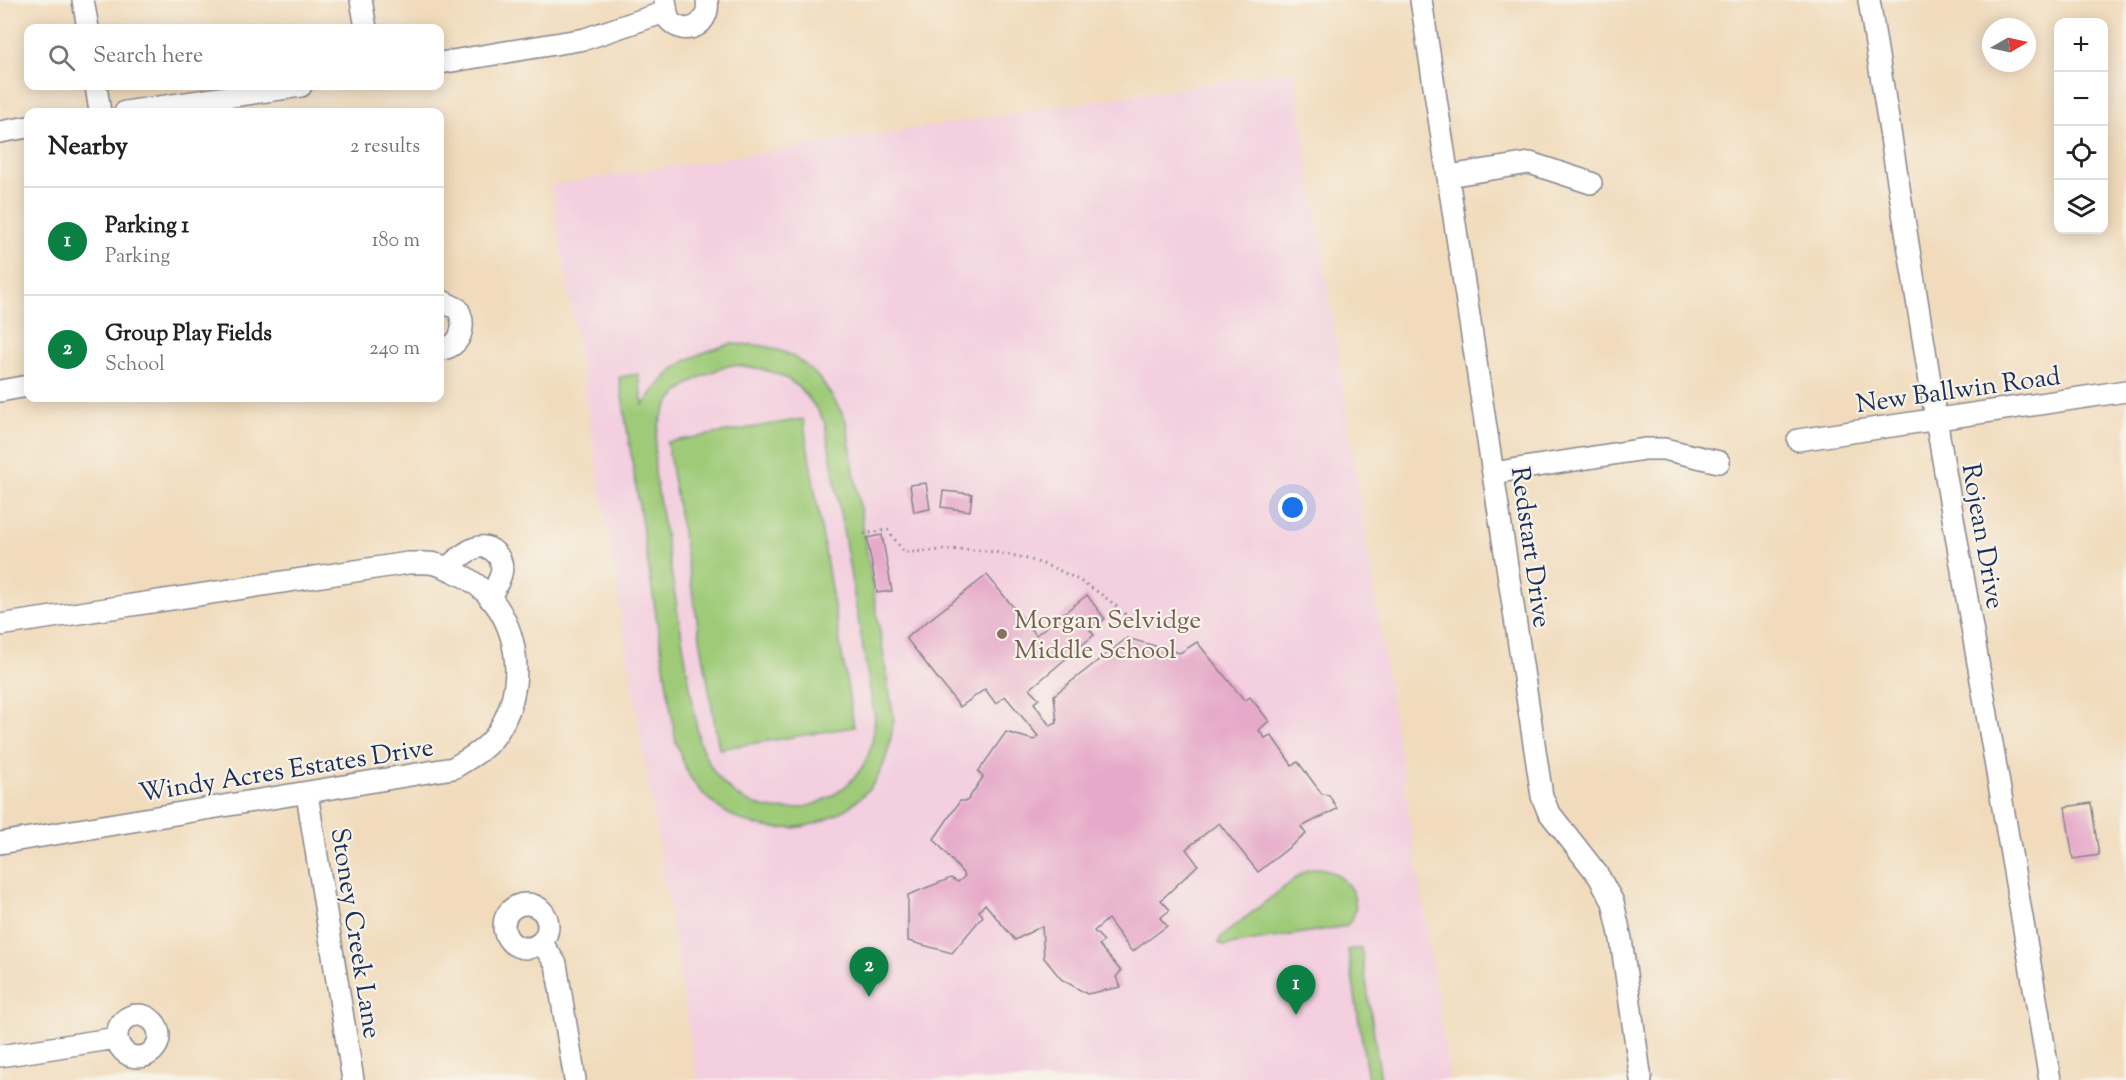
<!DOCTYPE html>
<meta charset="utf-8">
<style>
:root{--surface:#fff;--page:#f6f6f6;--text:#222;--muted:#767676;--line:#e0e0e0;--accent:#0b8043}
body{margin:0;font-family:"Sorts Mill Goudy",serif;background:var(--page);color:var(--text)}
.controls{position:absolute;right:18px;top:18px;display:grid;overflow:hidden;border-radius:12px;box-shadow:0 3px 15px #0003}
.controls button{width:54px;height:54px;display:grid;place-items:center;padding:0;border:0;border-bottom:2px solid var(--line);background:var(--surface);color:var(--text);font:30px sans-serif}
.compass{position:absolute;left:1982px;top:18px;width:54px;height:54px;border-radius:50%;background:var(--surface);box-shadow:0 3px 15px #0003;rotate:81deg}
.you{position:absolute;left:1293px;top:508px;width:21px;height:21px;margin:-15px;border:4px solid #fff;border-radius:50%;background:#1a73e8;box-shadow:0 0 0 9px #1a73e833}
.badge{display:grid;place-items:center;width:39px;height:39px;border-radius:50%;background:var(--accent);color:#fff;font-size:20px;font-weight:700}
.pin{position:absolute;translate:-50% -50px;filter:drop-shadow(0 2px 3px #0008)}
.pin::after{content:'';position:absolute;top:32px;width:21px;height:18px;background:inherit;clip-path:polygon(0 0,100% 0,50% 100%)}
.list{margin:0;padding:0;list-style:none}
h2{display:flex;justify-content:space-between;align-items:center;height:78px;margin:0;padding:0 24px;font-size:26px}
h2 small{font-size:20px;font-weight:400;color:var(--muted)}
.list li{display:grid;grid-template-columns:39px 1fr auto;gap:18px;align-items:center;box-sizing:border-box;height:108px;padding:0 24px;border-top:2px solid var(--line)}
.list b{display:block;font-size:22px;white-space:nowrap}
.list p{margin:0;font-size:20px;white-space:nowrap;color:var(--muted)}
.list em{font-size:20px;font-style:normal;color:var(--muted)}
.icon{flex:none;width:33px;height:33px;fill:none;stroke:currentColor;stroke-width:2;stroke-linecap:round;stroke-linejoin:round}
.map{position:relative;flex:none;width:2126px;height:1080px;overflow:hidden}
.search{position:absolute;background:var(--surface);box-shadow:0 3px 15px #0003;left:24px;top:24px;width:420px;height:66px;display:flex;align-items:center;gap:15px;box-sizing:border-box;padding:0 21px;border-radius:12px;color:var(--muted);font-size:22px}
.panel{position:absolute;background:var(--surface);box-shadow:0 3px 15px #0003;left:24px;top:108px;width:420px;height:294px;border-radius:12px}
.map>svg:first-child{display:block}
.built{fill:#f3cfdf}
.green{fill:#9fcb78;stroke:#5d7d6b;stroke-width:1.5;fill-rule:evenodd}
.building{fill:#e6a9c9}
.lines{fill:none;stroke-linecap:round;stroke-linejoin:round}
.minor-casing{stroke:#86858d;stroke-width:24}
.path{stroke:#86858d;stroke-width:3;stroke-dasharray:1.5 4.5;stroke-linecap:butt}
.minor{stroke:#fff;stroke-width:21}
.education-dot{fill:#8d6e63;stroke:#f7f3e8;stroke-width:2}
.labels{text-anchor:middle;stroke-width:4.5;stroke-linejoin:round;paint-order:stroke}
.street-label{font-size:26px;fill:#1b2f5e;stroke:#f7f3e8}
.education-label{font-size:26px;fill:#785e54;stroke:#f7f3e8;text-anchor:start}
</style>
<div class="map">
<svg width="2126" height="1080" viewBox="0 0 2126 1080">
<rect width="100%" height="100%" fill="#f7f3e8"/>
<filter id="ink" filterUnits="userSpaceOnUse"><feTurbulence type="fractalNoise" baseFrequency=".0167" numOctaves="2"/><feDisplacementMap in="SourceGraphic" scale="12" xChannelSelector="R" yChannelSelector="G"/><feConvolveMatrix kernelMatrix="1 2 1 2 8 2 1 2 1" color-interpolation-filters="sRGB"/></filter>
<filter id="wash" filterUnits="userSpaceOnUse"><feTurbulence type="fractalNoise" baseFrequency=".008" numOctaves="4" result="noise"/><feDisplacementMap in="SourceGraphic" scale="24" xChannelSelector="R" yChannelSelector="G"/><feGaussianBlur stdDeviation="1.35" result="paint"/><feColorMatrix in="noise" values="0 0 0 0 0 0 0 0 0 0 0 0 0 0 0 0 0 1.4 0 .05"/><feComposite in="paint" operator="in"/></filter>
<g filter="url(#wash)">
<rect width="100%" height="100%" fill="#f1dbbc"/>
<path class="built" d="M1294 70 1450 1080H697L551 185Z"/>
<path class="green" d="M731 344C742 345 756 344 768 347 809 357 828 386 846 421L894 720C890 744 886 769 870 788 819 845 732 842 690 777 684 767 681 753 676 743L619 377 638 374 643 405C672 366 683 357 731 344ZM731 365C780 368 801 380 825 423L875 719C874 728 873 738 871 747 855 805 773 831 728 788 713 774 706 759 699 741L655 474C651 412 671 383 731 365Z
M803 419 854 727 719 749 667 442Z
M1317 868C1344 869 1370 904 1346 926L1224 946 1218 943 1221 937 1305 871Z
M1361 948 1381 1080H1368L1348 950Z"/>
<g id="blocks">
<path class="building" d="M926 483 930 509 914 512 910 485Z
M943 491 972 494 970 511 941 507Z
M882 535 892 591 877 593 867 538Z
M987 575 1036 635 1087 595 1105 619 1090 630 1094 635 1030 689 1039 699 1034 703 1050 726 1057 723 1054 695 1127 638 1180 653 1197 642 1245 701 1250 697 1269 721 1259 730 1261 733 1265 738 1271 735 1292 765 1298 762 1322 794 1329 795 1337 809 1301 827 1306 834 1258 872 1219 823 1186 849 1198 865 1161 900 1170 910 1160 918 1167 926 1132 952 1108 919 1094 931 1104 941 1099 945 1121 971 1116 977 1121 987 1087 994 1061 979 1044 958 1042 926 1015 940 985 904 979 911 983 916 952 953 908 941V895L951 878 958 882 965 876 934 839 960 801H967L983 777 978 772 1006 732 1034 740 1038 736 1005 696 996 704 985 689 960 707 906 638Z
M2091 803 2099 855 2073 859 2065 807Z"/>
</g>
</g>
<g filter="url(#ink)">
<use href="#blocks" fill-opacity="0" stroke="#86858d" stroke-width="1.5"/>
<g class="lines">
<defs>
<path id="minor" d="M83 0 88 28
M361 0 366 28
M665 0 668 19C685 39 711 25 707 0
M1421 0 1542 796 1548 811 1598 875 1613 902 1621 939 1641 1080
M1869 0 1936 419 2050 1080
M440 63 585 39 665 12
M96 86 100 112
M125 112 301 86
M0 132 28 127
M1448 176 1530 163 1591 183
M440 300 458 309C467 326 461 348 440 349
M0 391 28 386
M1798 440 2126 391
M1493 473 1645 449H1664L1719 462
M447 568C460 557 482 534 498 556 501 560 503 568 501 574 499 582 493 591 490 599
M0 625 408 563C416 563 427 562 435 564 442 565 450 570 457 573 516 599 532 677 499 730 489 748 470 758 453 768L0 843
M307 794 353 1080
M504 926a22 22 0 1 1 44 0a22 22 0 1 1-44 0Z
M541 942 556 964 575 1080
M117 1036a21 21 0 1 1 42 0a21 21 0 1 1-42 0Z
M0 1056 117 1038"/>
</defs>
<use href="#minor" class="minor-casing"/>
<path class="path" d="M864 534 888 530 904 552C927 552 951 548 974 550 1030 553 1088 577 1128 617"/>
<use href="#minor" class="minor"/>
</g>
</g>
<circle class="education-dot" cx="1002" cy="634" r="6"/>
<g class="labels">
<g class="street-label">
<text transform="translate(1958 389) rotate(-8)" y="9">New Ballwin Road</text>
<text transform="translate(1984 536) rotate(80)" y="9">Rojean Drive</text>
<text transform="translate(1532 547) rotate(82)" y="9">Redstart Drive</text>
<text transform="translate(286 769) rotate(-9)" y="9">Windy Acres Estates Drive</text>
<text transform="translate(357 933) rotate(81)" y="9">Stoney Creek Lane</text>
</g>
<g class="education-label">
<text x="1014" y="628">Morgan Selvidge<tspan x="1014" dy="30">Middle School</tspan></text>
</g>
</g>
</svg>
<div class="controls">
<button>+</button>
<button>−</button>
<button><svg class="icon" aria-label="locate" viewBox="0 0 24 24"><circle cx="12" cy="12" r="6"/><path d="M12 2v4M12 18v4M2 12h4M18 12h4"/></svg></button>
<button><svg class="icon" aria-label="layers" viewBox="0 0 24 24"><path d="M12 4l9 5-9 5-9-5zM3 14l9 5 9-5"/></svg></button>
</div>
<svg class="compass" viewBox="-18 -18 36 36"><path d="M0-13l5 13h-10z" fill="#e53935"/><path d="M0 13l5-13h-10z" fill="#767676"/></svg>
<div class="you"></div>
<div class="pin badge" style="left:1296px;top:1015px">1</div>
<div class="pin badge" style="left:869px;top:997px">2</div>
<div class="search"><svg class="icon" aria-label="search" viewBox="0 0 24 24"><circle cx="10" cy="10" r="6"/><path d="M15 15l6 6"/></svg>Search here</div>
<section class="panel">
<h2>Nearby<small>2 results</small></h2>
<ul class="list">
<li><span class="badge">1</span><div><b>Parking 1</b><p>Parking</p></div><em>180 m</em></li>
<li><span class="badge">2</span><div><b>Group Play Fields</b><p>School</p></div><em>240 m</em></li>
</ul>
</section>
</div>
